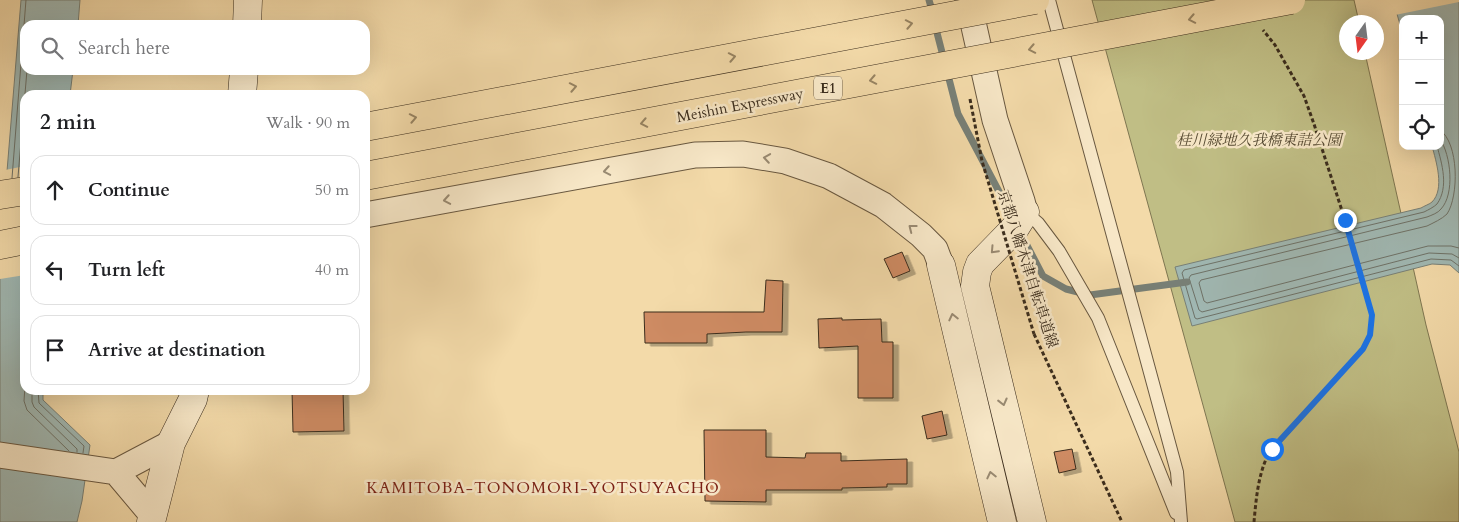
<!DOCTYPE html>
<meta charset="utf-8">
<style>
:root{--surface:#fff;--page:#f2f2f2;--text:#202124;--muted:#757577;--line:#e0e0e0}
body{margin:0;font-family:Cardo,"Noto Serif JP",serif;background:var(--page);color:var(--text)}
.controls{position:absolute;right:15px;top:15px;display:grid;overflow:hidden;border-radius:10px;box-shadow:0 5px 20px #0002}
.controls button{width:45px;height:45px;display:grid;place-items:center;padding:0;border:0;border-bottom:1px solid var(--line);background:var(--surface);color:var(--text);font:25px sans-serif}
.compass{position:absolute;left:1339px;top:15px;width:45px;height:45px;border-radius:50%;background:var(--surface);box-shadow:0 5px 20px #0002;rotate:194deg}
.stop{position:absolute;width:15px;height:15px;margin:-11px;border:4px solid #1a73e8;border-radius:50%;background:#fff}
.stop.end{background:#1a73e8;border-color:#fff;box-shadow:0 1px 5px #0008}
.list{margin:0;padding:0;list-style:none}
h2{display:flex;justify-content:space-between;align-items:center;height:65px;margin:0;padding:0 20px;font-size:21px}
h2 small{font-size:16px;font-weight:400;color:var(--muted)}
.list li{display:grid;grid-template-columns:32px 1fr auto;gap:15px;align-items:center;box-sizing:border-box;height:70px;margin:0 10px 10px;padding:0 10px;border:1px solid var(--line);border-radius:15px}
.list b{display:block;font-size:19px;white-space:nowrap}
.list em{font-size:16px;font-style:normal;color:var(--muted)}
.icon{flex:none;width:28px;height:28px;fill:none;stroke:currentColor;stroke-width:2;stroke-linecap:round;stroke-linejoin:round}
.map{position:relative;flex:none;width:1459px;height:522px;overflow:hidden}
.search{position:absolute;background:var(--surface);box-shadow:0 5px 20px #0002;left:20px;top:20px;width:350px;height:55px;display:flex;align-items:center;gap:12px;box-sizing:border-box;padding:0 18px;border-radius:15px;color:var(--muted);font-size:19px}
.panel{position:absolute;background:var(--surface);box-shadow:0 5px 20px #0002;left:20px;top:90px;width:350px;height:305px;border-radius:15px}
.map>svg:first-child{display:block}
.green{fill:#c0be85;stroke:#7e7651}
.water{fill:#a0b8b3;stroke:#788077}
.pier{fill:#f3daa9}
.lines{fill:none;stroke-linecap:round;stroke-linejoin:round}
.shore{stroke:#6e7268;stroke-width:1}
.stream{stroke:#788077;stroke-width:7}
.building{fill:#ce8b64;stroke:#3b2d1d;filter:url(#shadow)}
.lane-casing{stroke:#695840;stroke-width:14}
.street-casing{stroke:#695840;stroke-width:27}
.secondary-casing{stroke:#3b2d1d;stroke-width:29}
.highway-casing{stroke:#3b2d1d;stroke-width:29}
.path{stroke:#3b2d1d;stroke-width:3;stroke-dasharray:4 2.5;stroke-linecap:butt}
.lane{stroke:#f7e7c7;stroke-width:12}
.street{stroke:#f7e7c7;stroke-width:25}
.secondary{stroke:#f7e7c7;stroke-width:28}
.highway{stroke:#f3daa9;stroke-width:28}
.highway-bridge-casing{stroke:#3b2d1d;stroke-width:29;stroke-linecap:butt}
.path-bridge{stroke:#3b2d1d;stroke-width:3;stroke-dasharray:4 2.5;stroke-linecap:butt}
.highway-bridge{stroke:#f3daa9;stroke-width:28}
.oneway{stroke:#978463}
.oneway2{stroke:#998a72}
.route{stroke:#1a73e8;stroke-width:6}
.labels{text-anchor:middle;stroke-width:5;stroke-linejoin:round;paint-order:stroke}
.shield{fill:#f7e7c7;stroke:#736550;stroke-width:1}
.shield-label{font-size:14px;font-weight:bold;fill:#3b2d1d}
.street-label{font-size:15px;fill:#3b2d1d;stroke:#f7e7c7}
.park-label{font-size:15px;font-style:italic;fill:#564a32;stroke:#f7e7c7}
.neighbourhood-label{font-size:16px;letter-spacing:1px;fill:#7a1f14;stroke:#f7e7c7}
</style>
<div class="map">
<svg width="1459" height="522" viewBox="0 0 1459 522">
<defs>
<filter id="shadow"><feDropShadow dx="5.5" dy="3" stdDeviation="0" flood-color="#0004"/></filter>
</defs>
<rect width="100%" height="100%" fill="#f3daa9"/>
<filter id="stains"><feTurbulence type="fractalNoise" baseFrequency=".004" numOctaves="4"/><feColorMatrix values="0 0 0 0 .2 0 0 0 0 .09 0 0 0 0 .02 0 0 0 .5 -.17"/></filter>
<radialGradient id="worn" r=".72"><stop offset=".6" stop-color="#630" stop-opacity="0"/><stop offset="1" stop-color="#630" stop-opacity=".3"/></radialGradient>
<path class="green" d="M1092 0H1354L1359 22H1346V52L1365 53 1426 325 1459 452V522H1235Z"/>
<path class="water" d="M21 0H80L78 25H25V70H73L70 95H25V390H43V400L90 445 82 501 77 522H0V257Z
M1393 0H1459V273L1450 265 1432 264 1192 326 1175 267 1421 208C1424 206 1430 204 1432 202 1445 189 1436 161 1432 146H1440V19H1403V35Z"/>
<path class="pier" d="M1391 0H1459V2L1395 15Z
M25 166V275L0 279V228L5 170Z"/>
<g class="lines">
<path class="shore" d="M1440 130C1459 143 1459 196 1447 214 1442 219 1433 223 1427 226L1201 280 1199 283 1204 301 1207 303 1428 246H1451L1459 248
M1440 139C1451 155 1455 194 1441 209 1438 213 1432 215 1427 217L1191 275 1189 278 1199 310 1202 312 1429 253 1452 254 1459 258
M1437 146C1442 164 1449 187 1437 204 1434 207 1428 210 1424 212L1184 270 1182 273 1195 318 1197 319 1431 259 1451 260 1459 266
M18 177 27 70
M12 178 26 0
M25 386 24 401 27 410 69 451
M32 390V402L34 407 77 449V452
M38 390 39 403 84 446 83 453"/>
<path class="stream" d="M929 0 933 14
M935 25 944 60
M947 71 958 114 1014 220
M1020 232 1043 276 1066 289 1090 295 1187 282"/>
</g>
<path class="building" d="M902 252 910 271 893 278 884 259Z
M766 280 783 281 782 332H746L707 334V343H645L644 312H764Z
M842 318V320L881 319 882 342H893V398H858V346L819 348 818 319Z
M292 390H343L344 431 293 432Z
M942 411 947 435 927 439 922 416Z
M704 430H766V457L805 458 806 453H841V461L907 459V484H887V487L842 488V490H766V502L705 501Z
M1072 449 1076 469 1059 473 1054 452Z"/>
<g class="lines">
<defs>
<path id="lane" d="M1049 0 1177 472 1181 522
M1025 212 1038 223 1059 251 1098 318 1176 513"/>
<path id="street" d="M968 0 995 120 1022 201 1025 212
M365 215 695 155 743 154 785 161 829 176 883 205 921 235 935 249 941 265
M0 455 116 472
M153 516 116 472 171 443"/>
<path id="secondary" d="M247 25 248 0
M242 95 244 70
M1025 212 1015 228 980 264 977 272 975 286 1032 522
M941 265 1002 522
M151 522 171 443 193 399 195 390"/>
<path id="highway" d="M0 195 25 191
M0 245 25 240"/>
</defs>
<use href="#lane" class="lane-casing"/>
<use href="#street" class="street-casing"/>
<use href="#secondary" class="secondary-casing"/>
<use href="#highway" class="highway-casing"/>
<path class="path" d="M1034 334 1122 522
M1254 522C1256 500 1258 475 1268 455L1363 349 1370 335 1372 315 1345 220 1314 124 1304 96 1275 45 1263 30"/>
<use href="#lane" class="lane"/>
<use href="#street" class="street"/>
<use href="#secondary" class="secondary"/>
<use href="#highway" class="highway"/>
<defs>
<path id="highway-bridge" d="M365 127 1035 0
M365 176 1291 0"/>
</defs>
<use href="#highway-bridge" class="highway-bridge-casing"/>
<path class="path-bridge" d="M970 99 982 161 1034 334"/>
<use href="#highway-bridge" class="highway-bridge"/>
</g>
<defs><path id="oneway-chevron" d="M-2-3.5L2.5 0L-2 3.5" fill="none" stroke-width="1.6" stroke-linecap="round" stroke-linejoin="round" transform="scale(1.25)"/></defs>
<g class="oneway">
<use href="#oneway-chevron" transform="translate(1192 19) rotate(169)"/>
<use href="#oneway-chevron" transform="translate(909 24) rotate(-11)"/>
<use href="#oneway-chevron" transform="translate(1032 49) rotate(169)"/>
<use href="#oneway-chevron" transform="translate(732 57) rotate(-11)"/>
<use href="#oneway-chevron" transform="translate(873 80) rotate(169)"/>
<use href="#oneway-chevron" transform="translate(573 87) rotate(-11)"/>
<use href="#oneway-chevron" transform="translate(413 118) rotate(-11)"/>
<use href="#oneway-chevron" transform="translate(644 123) rotate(169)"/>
</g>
<g class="oneway2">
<use href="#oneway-chevron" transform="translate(767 158) rotate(-171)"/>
<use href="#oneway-chevron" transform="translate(607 171) rotate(170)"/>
<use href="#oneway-chevron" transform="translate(447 200) rotate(170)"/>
<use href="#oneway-chevron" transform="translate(912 228) rotate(-142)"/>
<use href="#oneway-chevron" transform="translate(994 250) rotate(133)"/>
<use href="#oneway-chevron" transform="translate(953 317) rotate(-103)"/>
<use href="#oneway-chevron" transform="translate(1003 402) rotate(76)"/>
<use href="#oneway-chevron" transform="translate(991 475) rotate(-103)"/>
</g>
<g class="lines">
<path class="route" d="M1272 449 1363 349 1370 335 1372 315 1345 220"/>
</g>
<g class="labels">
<rect class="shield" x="814" y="76.5" width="28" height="23" rx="4"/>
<g class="shield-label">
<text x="828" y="93">E1</text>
</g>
<g class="street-label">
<text transform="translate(740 105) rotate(-11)" y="5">Meishin Expressway</text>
<text transform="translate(1028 269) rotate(72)" y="5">京都八幡木津自転車道線</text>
</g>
<g class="park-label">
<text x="1259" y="145">桂川緑地久我橋東詰公園</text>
</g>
<g class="neighbourhood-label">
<text x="543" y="493">KAMITOBA-TONOMORI-YOTSUYACHO</text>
</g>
</g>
<rect width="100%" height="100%" filter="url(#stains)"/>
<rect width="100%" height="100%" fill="url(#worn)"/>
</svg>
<div class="controls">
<button>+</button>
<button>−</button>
<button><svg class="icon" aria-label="locate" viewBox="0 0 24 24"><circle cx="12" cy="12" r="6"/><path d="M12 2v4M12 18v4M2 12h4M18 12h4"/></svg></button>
</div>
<svg class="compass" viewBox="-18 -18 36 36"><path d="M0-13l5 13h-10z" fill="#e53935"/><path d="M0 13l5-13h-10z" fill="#757577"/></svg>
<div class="stop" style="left:1272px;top:449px"></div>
<div class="stop end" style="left:1345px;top:220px"></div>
<div class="search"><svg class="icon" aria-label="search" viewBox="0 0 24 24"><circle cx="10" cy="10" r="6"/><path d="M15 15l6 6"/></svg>Search here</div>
<section class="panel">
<h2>2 min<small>Walk · 90 m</small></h2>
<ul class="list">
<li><svg class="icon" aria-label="ahead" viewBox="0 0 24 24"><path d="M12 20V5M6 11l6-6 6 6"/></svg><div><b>Continue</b></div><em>50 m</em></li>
<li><svg class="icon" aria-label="left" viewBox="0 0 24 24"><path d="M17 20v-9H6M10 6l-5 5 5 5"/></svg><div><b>Turn left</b></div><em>40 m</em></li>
<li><svg class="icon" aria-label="arrive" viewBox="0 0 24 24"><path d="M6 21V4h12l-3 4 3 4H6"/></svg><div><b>Arrive at destination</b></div></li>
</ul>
</section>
</div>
